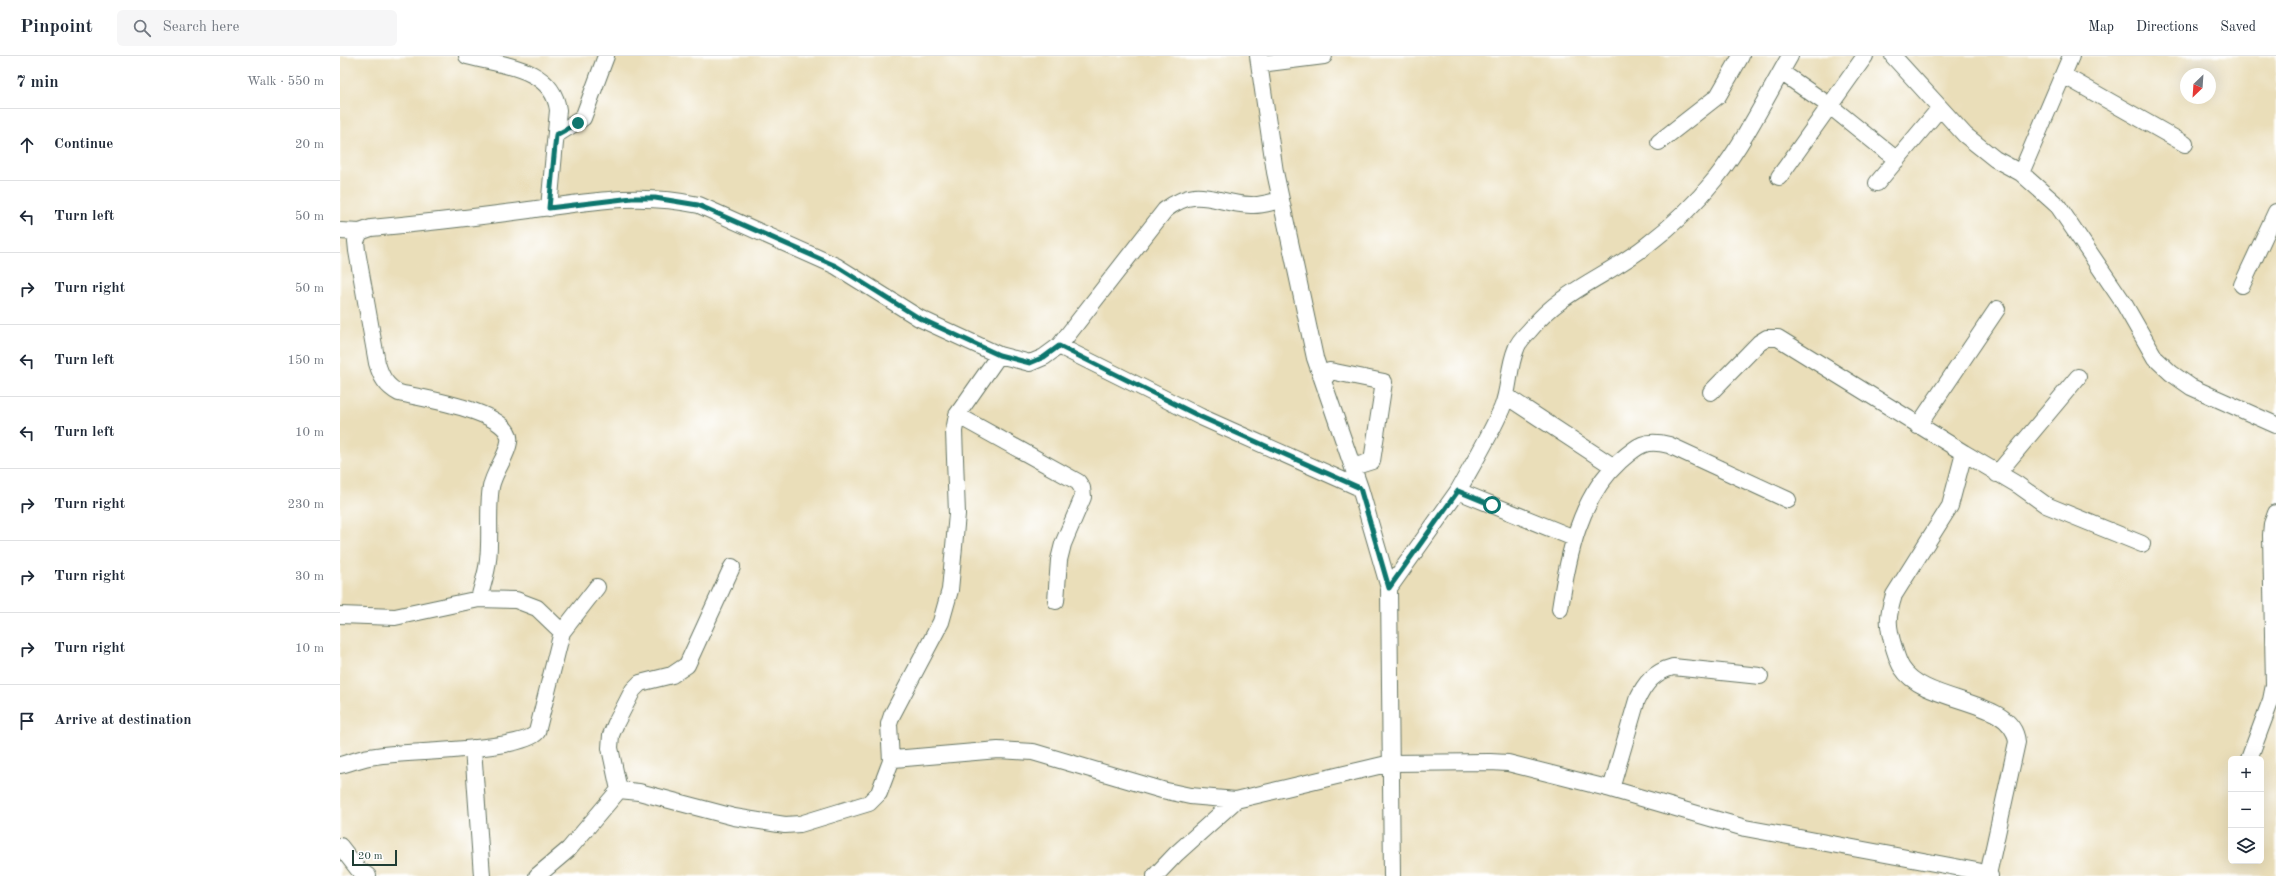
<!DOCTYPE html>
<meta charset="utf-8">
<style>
:root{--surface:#fff;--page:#f6f6f7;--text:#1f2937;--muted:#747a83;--line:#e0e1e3}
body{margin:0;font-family:"Old Standard TT",serif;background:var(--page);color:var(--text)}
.controls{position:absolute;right:12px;bottom:12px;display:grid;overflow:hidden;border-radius:6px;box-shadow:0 4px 16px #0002}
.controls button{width:36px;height:36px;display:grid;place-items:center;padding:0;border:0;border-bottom:1px solid var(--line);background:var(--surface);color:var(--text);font:20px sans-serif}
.compass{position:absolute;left:1840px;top:12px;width:36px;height:36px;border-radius:50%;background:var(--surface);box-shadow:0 4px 16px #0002;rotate:205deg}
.scale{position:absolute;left:12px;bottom:10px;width:45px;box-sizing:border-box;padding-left:4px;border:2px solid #1f3d34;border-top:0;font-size:11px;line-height:14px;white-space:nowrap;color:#1f3d34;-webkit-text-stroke:3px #fff;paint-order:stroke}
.stop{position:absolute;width:12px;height:12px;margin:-9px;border:3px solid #0f766e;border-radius:50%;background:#fff}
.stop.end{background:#0f766e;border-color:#fff;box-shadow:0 1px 4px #0008}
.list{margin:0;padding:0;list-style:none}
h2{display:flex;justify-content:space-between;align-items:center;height:52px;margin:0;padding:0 16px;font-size:17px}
h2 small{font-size:13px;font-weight:400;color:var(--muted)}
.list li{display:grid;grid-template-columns:26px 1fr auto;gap:12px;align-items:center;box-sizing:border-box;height:72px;padding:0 16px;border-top:1px solid var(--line)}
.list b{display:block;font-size:15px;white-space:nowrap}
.list em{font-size:13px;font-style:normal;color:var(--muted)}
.icon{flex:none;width:22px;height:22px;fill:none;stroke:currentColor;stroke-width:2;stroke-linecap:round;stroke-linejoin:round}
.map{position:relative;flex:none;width:1936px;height:820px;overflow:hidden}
header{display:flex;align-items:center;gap:24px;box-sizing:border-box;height:56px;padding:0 20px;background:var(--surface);border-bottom:1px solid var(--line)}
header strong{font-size:19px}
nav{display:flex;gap:22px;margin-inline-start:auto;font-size:14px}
.search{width:280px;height:36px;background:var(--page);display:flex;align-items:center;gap:10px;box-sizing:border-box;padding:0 14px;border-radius:6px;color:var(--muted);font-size:15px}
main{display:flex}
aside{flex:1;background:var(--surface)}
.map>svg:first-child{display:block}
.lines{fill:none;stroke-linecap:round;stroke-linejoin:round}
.street-casing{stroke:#667563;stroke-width:18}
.street{stroke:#fff;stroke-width:16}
.route{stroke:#0f766e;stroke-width:5}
</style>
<header>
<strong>Pinpoint</strong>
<div class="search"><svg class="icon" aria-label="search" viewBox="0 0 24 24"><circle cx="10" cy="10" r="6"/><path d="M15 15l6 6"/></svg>Search here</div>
<nav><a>Map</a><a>Directions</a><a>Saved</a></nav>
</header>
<main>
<aside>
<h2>7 min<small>Walk · 550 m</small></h2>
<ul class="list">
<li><svg class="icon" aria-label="ahead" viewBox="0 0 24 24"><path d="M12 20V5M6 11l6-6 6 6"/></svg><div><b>Continue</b></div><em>20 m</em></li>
<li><svg class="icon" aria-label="left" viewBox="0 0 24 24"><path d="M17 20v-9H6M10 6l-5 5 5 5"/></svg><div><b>Turn left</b></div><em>50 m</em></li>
<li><svg class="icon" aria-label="right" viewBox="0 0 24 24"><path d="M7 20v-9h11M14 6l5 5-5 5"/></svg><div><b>Turn right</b></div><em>50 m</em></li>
<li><svg class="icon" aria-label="left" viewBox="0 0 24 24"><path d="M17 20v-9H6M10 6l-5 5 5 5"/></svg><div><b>Turn left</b></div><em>150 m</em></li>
<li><svg class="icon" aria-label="left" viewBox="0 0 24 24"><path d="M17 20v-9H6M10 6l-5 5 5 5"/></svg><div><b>Turn left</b></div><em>10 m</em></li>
<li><svg class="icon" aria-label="right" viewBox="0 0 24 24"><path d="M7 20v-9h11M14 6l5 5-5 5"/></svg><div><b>Turn right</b></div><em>230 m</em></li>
<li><svg class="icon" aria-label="right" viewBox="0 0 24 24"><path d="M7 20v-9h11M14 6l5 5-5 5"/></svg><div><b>Turn right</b></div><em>30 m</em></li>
<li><svg class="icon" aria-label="right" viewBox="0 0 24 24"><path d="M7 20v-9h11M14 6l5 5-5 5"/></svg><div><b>Turn right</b></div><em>10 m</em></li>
<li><svg class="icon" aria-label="arrive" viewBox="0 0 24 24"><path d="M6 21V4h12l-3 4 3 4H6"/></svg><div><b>Arrive at destination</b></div></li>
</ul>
</aside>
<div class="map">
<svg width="1936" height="820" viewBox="0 0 1936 820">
<rect width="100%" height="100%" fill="#fff"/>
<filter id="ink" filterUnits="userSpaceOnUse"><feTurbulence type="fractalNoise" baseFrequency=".025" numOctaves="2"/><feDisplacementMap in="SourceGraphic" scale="8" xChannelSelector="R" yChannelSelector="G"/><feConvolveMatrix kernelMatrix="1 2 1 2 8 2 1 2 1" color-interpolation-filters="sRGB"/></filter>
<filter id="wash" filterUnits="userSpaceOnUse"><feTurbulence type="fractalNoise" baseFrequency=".012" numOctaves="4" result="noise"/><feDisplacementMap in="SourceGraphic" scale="16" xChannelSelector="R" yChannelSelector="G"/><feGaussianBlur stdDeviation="0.9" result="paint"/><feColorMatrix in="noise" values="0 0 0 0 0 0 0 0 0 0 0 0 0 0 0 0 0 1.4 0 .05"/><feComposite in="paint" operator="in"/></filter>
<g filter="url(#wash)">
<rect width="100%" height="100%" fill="#eadeb9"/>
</g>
<g filter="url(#ink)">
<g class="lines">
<defs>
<path id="street" d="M127 0C162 9 213 12 218 54L209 152
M918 0 935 116 975 302 1020 432 1049 532 1052 820
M1553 0 1625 79 1655 103 1681 117 1718 150 1783 246 1815 302 1831 317 1851 331 1936 369
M920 8 984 0
M1441 16 1490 50 1557 104
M1723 19 1845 88
M216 79 243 62 266 0
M1319 86 1378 40 1401 0
M1681 117 1731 0
M1439 121 1525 0
M1537 127 1600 52
M0 175 20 176
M1902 229 1936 156
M719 290 861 361 1020 432
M983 325 990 315 1044 326 1032 405 1013 411
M1371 336 1419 287 1427 282H1438L1624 397 1610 450 1554 539C1547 561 1547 569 1554 592 1556 598 1558 606 1562 612 1585 649 1673 641 1677 686L1648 819
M1166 340 1274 411
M617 359 738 426 742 432 743 441 723 488 719 504 716 545
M1578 370 1657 253
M1624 397 1678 429 1706 449 1802 488
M1657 418 1738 321
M1118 435 1234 482
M1049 532 1118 435C1133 408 1150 380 1162 352 1170 332 1168 312 1176 293 1178 286 1185 279 1190 274 1222 234 1268 220 1307 189 1332 170 1357 146 1376 122 1405 85 1427 40 1450 0
M139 543C142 530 147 517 148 504 151 480 147 455 151 431 154 415 167 401 169 386 175 356 81 342 59 337 46 330 41 321 37 307L17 195 16 185 20 176 31 172C84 167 136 161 189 154 249 146 298 136 359 149L496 210 579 262 659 299 690 307 704 301 719 290 825 154C859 128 874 148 911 149 921 150 931 146 941 144
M1220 553C1228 500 1239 442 1280 405 1298 389 1305 383 1329 389L1448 444
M0 559 55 561 139 543 176 544 197 552 222 576
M133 692 142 820
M1909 703 1931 644 1934 629 1931 479 1932 468 1936 457
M551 705 549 668 552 659 601 566 610 534 617 458 614 375 617 359 659 299
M0 709C12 706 24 701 36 700 65 695 183 695 197 676L222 576 257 531
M1271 733 1297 644C1305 627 1314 616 1333 611L1420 620
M279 734 270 692 271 679 276 667 293 634 300 627 332 619 347 609 392 511
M0 790 18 813 28 820
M197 820 229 793 279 734 299 736 394 761 445 769 460 768 529 747 539 737 551 705 554 703 658 694 693 696 822 734 850 740 896 744 1051 707 1150 706 1168 707 1271 733 1405 772 1637 815 1650 820
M815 820 836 798 896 744"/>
</defs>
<use href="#street" class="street-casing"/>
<use href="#street" class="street"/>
</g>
</g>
<g class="lines" filter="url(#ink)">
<path class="route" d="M238 67 216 79 209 152 292 142H315L358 149 496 210 579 262 659 299 690 307 704 301 719 290 861 361 1020 432 1049 532 1118 435 1152 449"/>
</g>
</svg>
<div class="controls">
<button>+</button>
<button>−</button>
<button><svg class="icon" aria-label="layers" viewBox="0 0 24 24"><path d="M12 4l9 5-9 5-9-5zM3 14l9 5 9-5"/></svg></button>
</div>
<svg class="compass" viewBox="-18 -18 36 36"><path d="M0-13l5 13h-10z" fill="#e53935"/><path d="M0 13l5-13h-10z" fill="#747a83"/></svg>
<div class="scale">20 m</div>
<div class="stop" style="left:1152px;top:449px"></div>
<div class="stop end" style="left:238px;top:67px"></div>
</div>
</main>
